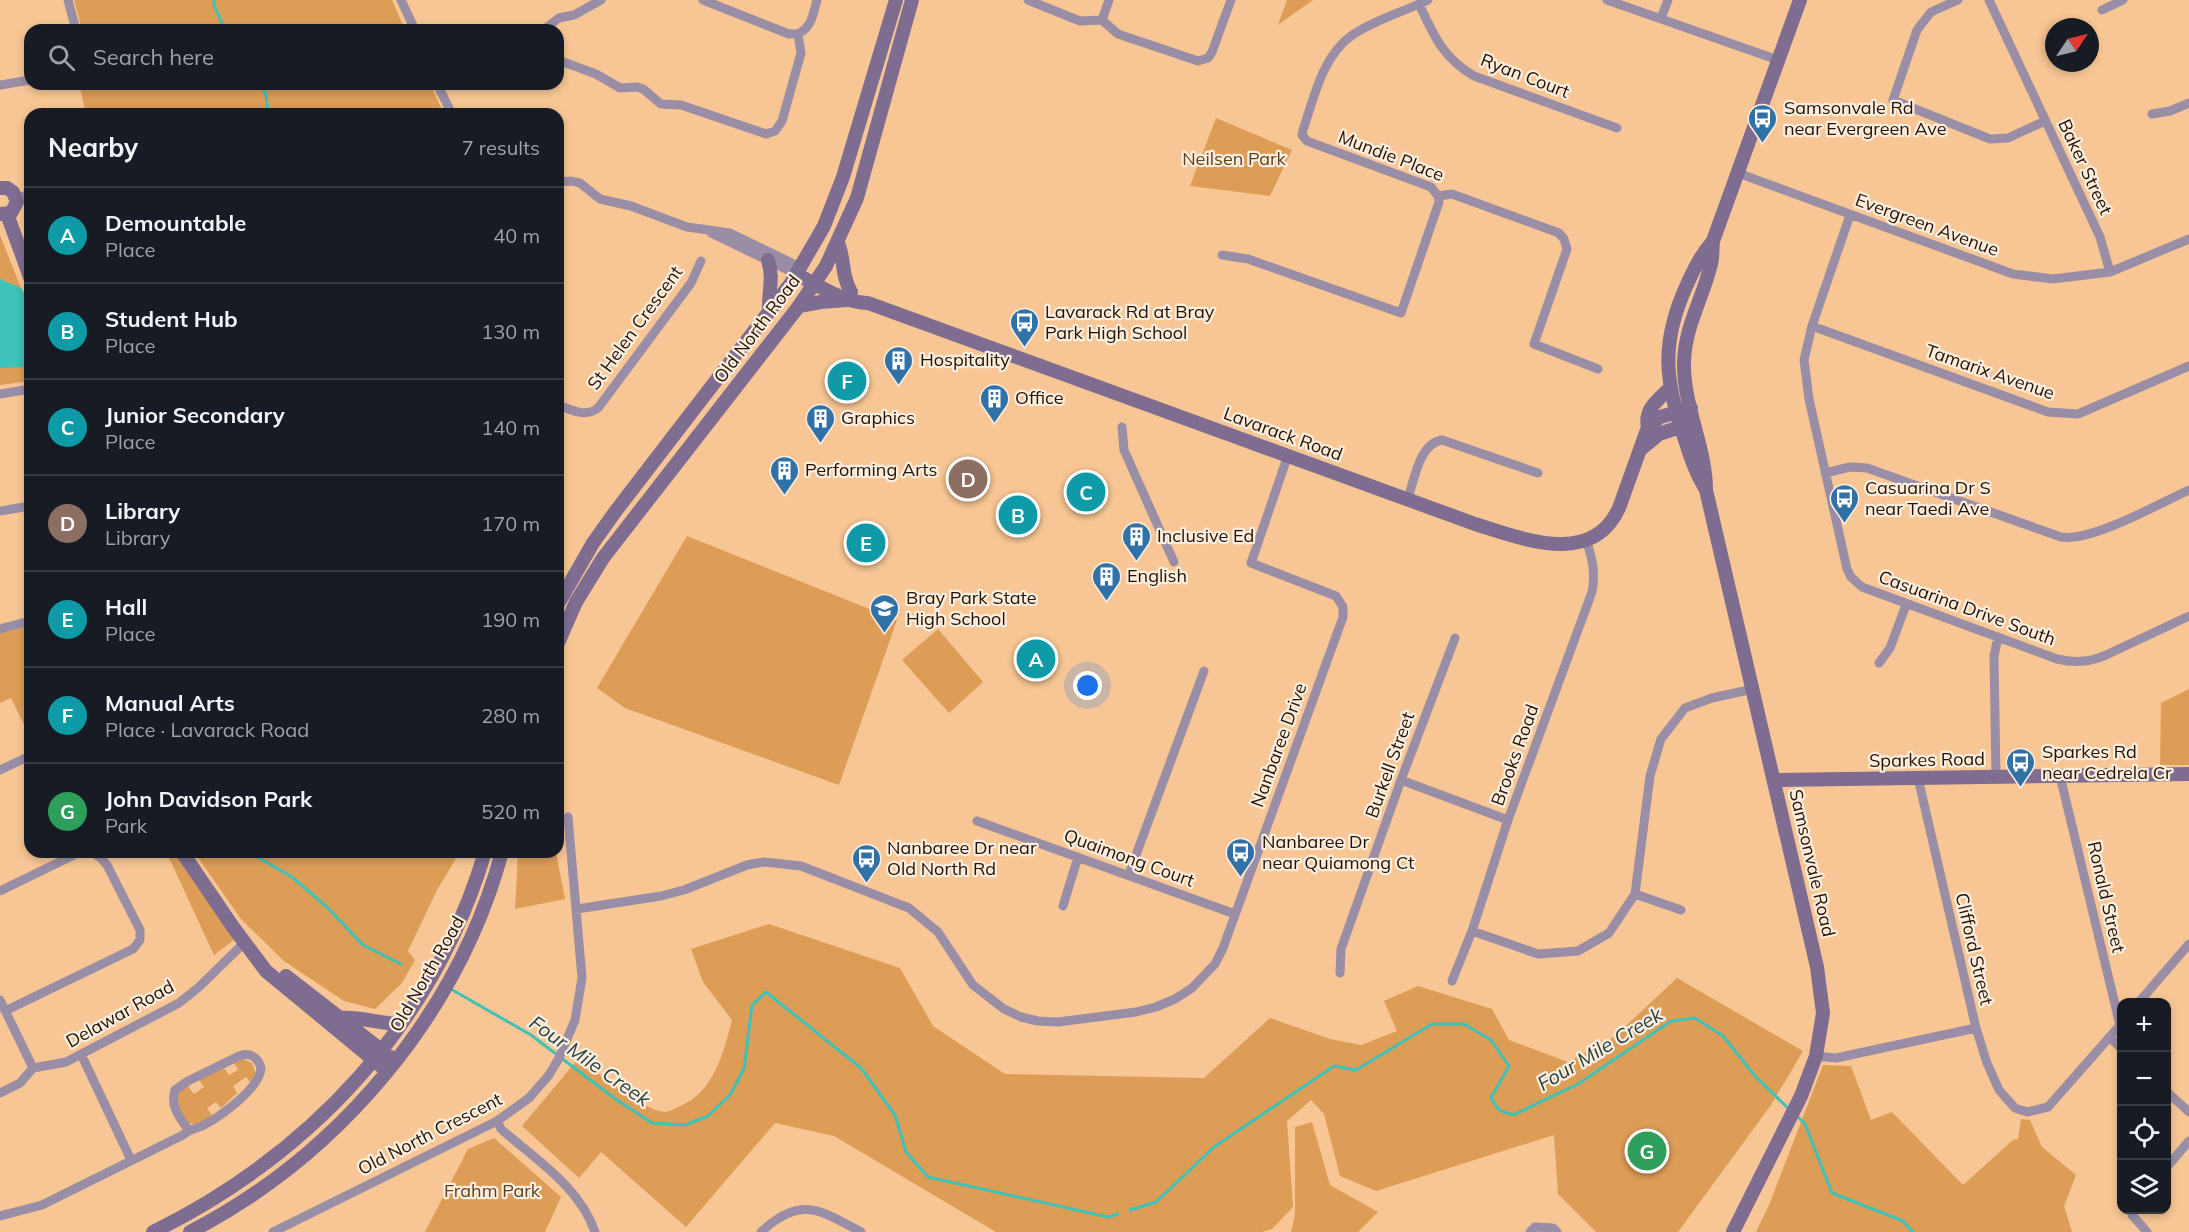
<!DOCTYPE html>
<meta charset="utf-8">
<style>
:root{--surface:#171b24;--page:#242831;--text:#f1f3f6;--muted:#9ea1a6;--line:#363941;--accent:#d93025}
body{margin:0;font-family:Mulish,sans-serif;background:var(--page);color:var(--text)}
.controls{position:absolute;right:18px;bottom:18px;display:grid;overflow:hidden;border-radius:12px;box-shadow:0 3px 9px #0003}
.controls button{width:54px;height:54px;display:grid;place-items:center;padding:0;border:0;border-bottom:2px solid var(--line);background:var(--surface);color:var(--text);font:30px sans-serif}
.compass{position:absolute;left:2045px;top:18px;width:54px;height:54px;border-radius:50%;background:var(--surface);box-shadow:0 3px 9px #0003;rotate:55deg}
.you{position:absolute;left:1088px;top:686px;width:21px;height:21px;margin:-15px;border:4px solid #fff;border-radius:50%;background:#1a73e8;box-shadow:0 0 0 9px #1a73e833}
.badge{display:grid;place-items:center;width:39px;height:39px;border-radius:50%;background:var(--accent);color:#fff;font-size:20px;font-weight:700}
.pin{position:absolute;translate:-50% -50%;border:3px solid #fff;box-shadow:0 2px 6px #0006}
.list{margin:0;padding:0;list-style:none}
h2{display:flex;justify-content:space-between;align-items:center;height:78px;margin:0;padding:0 24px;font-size:26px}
h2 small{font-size:20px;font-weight:400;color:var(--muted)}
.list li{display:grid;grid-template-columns:39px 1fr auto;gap:18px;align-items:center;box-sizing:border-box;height:96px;padding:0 24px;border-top:2px solid var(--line)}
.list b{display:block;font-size:22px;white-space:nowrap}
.list p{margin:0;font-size:20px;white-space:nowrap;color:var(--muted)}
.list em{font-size:20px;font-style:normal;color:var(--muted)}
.icon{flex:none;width:33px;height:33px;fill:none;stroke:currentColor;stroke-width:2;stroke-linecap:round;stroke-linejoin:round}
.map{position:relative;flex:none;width:2189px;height:1232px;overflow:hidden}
.search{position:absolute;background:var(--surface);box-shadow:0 3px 9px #0003;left:24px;top:24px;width:540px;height:66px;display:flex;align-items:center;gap:15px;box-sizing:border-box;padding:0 21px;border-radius:18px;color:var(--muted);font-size:22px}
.panel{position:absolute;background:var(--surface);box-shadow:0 3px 9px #0003;left:24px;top:108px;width:540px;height:750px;border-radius:18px}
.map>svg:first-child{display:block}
.green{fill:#dd9d57}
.water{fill:#3fc2b7}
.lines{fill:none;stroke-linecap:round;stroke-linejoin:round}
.stream{stroke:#3fc2b7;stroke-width:3}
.street{stroke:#9a8ea6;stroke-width:9}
.secondary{stroke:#7f6d91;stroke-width:14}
.labels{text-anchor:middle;stroke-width:4.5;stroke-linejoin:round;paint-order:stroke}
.street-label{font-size:18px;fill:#231201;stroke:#fdeedf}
.poi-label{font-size:18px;fill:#231201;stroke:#fdeedf;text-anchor:start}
.park-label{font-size:18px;fill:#5f3f1a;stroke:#fdeedf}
.water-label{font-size:20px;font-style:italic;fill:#274340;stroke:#fdeedf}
</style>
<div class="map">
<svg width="2189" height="1232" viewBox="0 0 2189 1232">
<rect width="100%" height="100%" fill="#f7c694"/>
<path class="green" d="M74 0H392L405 30H82Z
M1287 0H1313L1278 25Z
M79 84H430L444 114H86Z
M1216 118 1292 150 1270 196 1190 186Z
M0 235 21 288 30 303V381L0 385Z
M687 536 897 620 839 785 625 708 597 688Z
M30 626V690L25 692 30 701V737L11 698 0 703V633Z
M938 629 983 682 949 713 902 660Z
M2189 689V765H2160L2161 703Z
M165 852H177L234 940 214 955 171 862Z
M194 852H460L437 890 408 951 415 960 402 983 375 1009 344 1001 284 961 241 919Z
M518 852H556L565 899 515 909Z
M769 924 900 968 933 1026 1005 1074 1204 1078 1270 1018 1330 1039 1361 1045 1397 1031 1384 1001 1418 986 1492 1009 1509 1040 1568 1062 1614 1037 1677 978 1803 1051 1771 1105 1678 1232H1596L1558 1194 1554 1135 1376 1191 1340 1176 1324 1114 1311 1100 1287 1121 1293 1207 1272 1229 1262 1232H996L834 1136 775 1123 686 1227 601 1152 579 1178 522 1126 578 1059C596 1071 646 1112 665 1112 669 1112 675 1108 678 1107 714 1093 723 1054 732 1020L703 982 691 949Z
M243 1059 252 1063 256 1074 250 1082 246 1077 233 1086 237 1093 221 1108 216 1102 207 1108 212 1115C207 1118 200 1124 194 1124 181 1123 177 1103 178 1093L188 1086 194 1094 204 1087 199 1080 224 1068 229 1075 238 1070 234 1063Z
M1823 1065 1851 1066 1871 1120 1892 1112 1963 1185 2013 1140 2018 1139 2021 1119 2030 1120 2042 1147 2076 1175 2064 1206 2072 1232H1756L1769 1205Z
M1312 1122 1330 1185 1378 1212 1358 1232H1291L1295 1214V1127Z
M494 1138 561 1197 545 1232H425L468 1149Z"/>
<path class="water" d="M0 279 21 288 30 303V364L23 367 0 368Z"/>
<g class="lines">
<path class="stream" d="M214 0V5L225 30
M259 84 266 94 268 114
M249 852 292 877 327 907 363 945 401 964
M449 988 531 1035 614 1098 652 1123 685 1125 708 1116 730 1095 744 1069 752 1005 766 992 861 1068 895 1115 906 1152 928 1177 1108 1217 1118 1214
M1795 1114 1805 1124 1832 1193 1903 1221 1913 1232
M1130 1210 1156 1202 1214 1147 1334 1066 1356 1070 1432 1024H1464L1491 1040 1509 1066 1491 1098 1499 1110 1513 1115 1578 1084 1671 1021 1695 1018 1723 1036 1755 1076 1790 1110"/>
<path class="street" d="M68 0 76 30
M401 0 415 30
M703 0 789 34H798
M1028 0 1080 21 1102 20 1118 34 1198 61 1208 58 1212 52 1231 0
M1428 0C1403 12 1374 20 1351 36 1322 57 1314 98 1303 130L1302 135 1307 141 1431 187 1438 196 1452 194 1559 233 1564 239 1567 249 1534 344 1598 369
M1607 0 1778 60
M1958 0 1931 12 1917 30 1893 100 1990 139 2008 138 2045 121
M1989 0 2100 237 2110 272 2189 239
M1419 4C1434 36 1443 58 1474 76L1617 128
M2102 10 2123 0
M1661 18 1668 0
M1102 20 1109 0
M543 30 559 18 574 15 601 0
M558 60 596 74 620 88 637 87 643 89 661 104 681 105 766 134 775 131 782 121 801 53 798 34C812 27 813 14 817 0
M437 84 452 114
M0 85 30 80
M2152 114 2170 111 2189 103
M1738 173 2013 274 2053 279 2110 272
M558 182 572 181 580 183 600 199 631 206 687 227 730 233 800 267
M17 198 30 194
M1850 215 1812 326 1804 360 1809 399 1847 569 1851 577 1862 587 2057 659C2075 663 2088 662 2104 656L2189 616
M711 233 796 274
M1222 255 1248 259 1401 313 1439 202 1438 196
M1812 326 2048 412 2078 414 2189 366
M0 394 30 389
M558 405C572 410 585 418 598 408L691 283 701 261
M1122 427 1124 450 1174 562
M1825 473 1850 467 1867 468 2061 537C2092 542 2158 504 2189 490
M1408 498C1415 478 1419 444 1442 440L1538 473
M0 511 30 506
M0 629 30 621
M1879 663 1890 648 1906 605
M30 722V723
M0 770 30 756
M2060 776 2120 1025
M1996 777 1994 656 1998 637
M1918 778 1976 1028 1987 1063 1999 1090 2015 1108 2027 1112 2048 1107 2122 1023
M1401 780 1508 820
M977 821 1235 914
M1129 874 1204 671
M0 891 80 852
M1635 894 1681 910
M1063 906 1078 857
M577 909 661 896 684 890 747 865 764 862 801 866 909 908 938 932 973 985 1004 1009 1021 1017 1038 1021 1058 1022 1136 1012 1156 1007 1175 999 1192 988 1215 964 1223 948 1343 617V607L1336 596 1251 563 1288 455
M1472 931 1538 954 1578 951 1609 933 1635 894 1650 776 1661 739 1685 708 1712 698 1753 689
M1340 973 1341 949 1401 780 1455 638
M1452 981 1472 931 1508 820 1592 592C1596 572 1592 558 1586 539
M0 1000 33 1068
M2139 1002 2189 944
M5 1011 133 949 140 940V930L107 865 101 858 91 852
M2109 1037 2122 1049
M81 1054 131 1160
M1816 1056 1836 1058 1976 1028
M2166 1091 2189 1112
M0 1093 20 1083 33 1068 66 1062 179 1003 199 987 244 943
M497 1121 501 1129C535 1159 580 1187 595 1232
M2166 1168 2189 1141
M2134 1210 2132 1215 2147 1232
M0 1216 42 1205 183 1135C189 1129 196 1129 204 1125 221 1116 260 1088 261 1068 258 1057 250 1052 239 1056L188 1081 175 1090C170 1106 179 1117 188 1129
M273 1232 497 1121 529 1098 549 1075 559 1058 575 1020 582 978 568 817
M761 1232C801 1195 820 1210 861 1232
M1530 1232 1535 1227 1553 1228 1557 1232"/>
<path class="secondary" d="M0 188H7L13 192 17 202 11 213 0 214
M7 214 30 277
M838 243C845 259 841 276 851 292
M768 260C774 278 768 293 769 312
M796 274C818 285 844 303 868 303L1475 524C1521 538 1592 568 1619 508L1648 427 1660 417 1691 408
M799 306 821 302 847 300
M1648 427C1644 409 1658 400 1669 389
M1641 449 1659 434 1689 424
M1705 488C1695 472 1690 455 1684 437 1665 381 1661 344 1685 289 1693 271 1700 256 1713 241
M558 604 593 543 615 512 791 283 824 226 843 177 896 0
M558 643 576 602 603 558 799 306 826 266 857 198 912 0
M1774 780 2189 774
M182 852 233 927 266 971 381 1066
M286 976 389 1056
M339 1018C360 1016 380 1024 401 1024
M153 1232C311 1154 434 1023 485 852
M190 1232C339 1155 458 1014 502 852
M1733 1232 1801 1096 1816 1056 1823 1013 1817 967 1706 490C1706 447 1683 406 1684 362 1685 326 1703 298 1711 264 1713 257 1712 249 1713 241L1800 0"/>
</g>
<defs>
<symbol id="bus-pin" viewBox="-11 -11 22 30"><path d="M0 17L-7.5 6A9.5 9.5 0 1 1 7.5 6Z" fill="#3071a7" stroke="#fdeedf"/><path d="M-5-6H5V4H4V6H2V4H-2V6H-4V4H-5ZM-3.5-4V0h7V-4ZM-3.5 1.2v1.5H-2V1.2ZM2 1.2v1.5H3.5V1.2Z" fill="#fff"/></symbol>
<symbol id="building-pin" viewBox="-11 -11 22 30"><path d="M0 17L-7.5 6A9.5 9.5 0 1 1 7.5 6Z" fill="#3071a7" stroke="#fdeedf"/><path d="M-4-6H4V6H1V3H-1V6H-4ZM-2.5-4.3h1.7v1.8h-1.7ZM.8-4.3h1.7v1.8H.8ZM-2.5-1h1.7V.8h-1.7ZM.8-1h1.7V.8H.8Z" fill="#fff"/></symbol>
<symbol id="school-pin" viewBox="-11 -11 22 30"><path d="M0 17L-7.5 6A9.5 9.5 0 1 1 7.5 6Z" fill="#3071a7" stroke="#fdeedf"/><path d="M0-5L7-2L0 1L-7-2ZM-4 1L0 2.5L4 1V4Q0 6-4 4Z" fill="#fff"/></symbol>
</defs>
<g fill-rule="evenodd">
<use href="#bus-pin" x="1746" y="102" width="33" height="45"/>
<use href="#bus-pin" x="1008" y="306" width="33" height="45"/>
<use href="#building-pin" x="882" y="344" width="33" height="45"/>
<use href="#building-pin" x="978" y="382" width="33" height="45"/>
<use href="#building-pin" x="804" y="402" width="33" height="45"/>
<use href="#building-pin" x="768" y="454" width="33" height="45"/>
<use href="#bus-pin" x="1828" y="482" width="33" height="45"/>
<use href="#building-pin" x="1120" y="520" width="33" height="45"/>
<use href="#building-pin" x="1090" y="560" width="33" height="45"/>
<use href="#school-pin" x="868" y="592" width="33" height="45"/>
<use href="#bus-pin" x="2004" y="746" width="33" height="45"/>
<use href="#bus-pin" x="1224" y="836" width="33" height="45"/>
<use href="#bus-pin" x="850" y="842" width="33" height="45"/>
</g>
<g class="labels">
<g class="street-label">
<text transform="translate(1525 76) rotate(21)" y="6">Ryan Court</text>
<text transform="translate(1391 156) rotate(21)" y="6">Mundie Place</text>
<text transform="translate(2085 167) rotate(65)" y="6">Baker Street</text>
<text transform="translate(1927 225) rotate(20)" y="6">Evergreen Avenue</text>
<text transform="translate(635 328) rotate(-54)" y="6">St Helen Crescent</text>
<text transform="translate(757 329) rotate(-53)" y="6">Old North Road</text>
<text transform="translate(1990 372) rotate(19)" y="6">Tamarix Avenue</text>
<text transform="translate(1283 434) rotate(20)" y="6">Lavarack Road</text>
<text transform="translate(1967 608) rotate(20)" y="6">Casuarina Drive South</text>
<text transform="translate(1279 745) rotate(-70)" y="6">Nanbaree Drive</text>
<text transform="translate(1515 755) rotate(-70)" y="6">Brooks Road</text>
<text transform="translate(1927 760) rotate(-1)" y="6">Sparkes Road</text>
<text transform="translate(1390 765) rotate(-70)" y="6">Burkell Street</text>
<text transform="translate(1129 858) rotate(20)" y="6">Quaimong Court</text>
<text transform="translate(1812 863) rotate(77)" y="6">Samsonvale Road</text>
<text transform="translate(2106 897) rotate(77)" y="6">Ronald Street</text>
<text transform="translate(1974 949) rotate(77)" y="6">Clifford Street</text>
<text transform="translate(427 974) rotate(-60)" y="6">Old North Road</text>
<text transform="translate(120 1014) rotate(-29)" y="6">Delawar Road</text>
<text transform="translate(430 1134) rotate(-27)" y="6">Old North Crescent</text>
</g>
<g class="poi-label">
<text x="1784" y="114">Samsonvale Rd<tspan x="1784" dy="21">near Evergreen Ave</tspan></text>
<text x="1045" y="318">Lavarack Rd at Bray<tspan x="1045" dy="21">Park High School</tspan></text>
<text x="920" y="366">Hospitality</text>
<text x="1015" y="404">Office</text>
<text x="841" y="424">Graphics</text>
<text x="805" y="476">Performing Arts</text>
<text x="1865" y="494">Casuarina Dr S<tspan x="1865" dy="21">near Taedi Ave</tspan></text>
<text x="1157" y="542">Inclusive Ed</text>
<text x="1127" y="582">English</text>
<text x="906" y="604">Bray Park State<tspan x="906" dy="21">High School</tspan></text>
<text x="2042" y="758">Sparkes Rd<tspan x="2042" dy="21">near Cedrela Cr</tspan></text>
<text x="1262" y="848">Nanbaree Dr<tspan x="1262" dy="21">near Quiamong Ct</tspan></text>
<text x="887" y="854">Nanbaree Dr near<tspan x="887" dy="21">Old North Rd</tspan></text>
</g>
<g class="park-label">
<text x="1234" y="165">Neilsen Park</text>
<text x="492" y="1197">Frahm Park</text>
</g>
<g class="water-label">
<text transform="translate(1600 1049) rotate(-31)" y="7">Four Mile Creek</text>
<text transform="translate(590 1061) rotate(35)" y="7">Four Mile Creek</text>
</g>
</g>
</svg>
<div class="controls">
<button>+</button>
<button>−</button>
<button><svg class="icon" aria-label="locate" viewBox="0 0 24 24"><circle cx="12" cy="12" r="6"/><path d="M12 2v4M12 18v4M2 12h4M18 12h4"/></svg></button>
<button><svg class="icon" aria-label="layers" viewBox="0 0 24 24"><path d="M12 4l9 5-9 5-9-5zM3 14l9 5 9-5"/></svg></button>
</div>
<svg class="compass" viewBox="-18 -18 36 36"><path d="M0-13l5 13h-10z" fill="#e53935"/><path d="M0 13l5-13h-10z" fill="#9ea1a6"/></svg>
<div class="you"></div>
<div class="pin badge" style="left:1036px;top:659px;background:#0f9aa8">A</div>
<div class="pin badge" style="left:1018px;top:515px;background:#0f9aa8">B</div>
<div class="pin badge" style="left:1086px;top:492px;background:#0f9aa8">C</div>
<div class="pin badge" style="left:968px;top:479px;background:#8d6e63">D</div>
<div class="pin badge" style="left:866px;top:543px;background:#0f9aa8">E</div>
<div class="pin badge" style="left:847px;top:381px;background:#0f9aa8">F</div>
<div class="pin badge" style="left:1647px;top:1151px;background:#2e9e5b">G</div>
<div class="search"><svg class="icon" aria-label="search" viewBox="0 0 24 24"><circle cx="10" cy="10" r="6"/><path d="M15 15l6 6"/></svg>Search here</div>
<section class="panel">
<h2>Nearby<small>7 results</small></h2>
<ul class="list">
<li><span class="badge" style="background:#0f9aa8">A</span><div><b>Demountable</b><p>Place</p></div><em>40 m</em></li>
<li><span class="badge" style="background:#0f9aa8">B</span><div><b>Student Hub</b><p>Place</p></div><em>130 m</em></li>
<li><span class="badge" style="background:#0f9aa8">C</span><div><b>Junior Secondary</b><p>Place</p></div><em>140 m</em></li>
<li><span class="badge" style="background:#8d6e63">D</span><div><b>Library</b><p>Library</p></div><em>170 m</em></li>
<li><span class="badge" style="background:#0f9aa8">E</span><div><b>Hall</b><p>Place</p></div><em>190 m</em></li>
<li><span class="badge" style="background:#0f9aa8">F</span><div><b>Manual Arts</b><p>Place · Lavarack Road</p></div><em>280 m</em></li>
<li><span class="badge" style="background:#2e9e5b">G</span><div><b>John Davidson Park</b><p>Park</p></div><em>520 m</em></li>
</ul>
</section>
</div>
